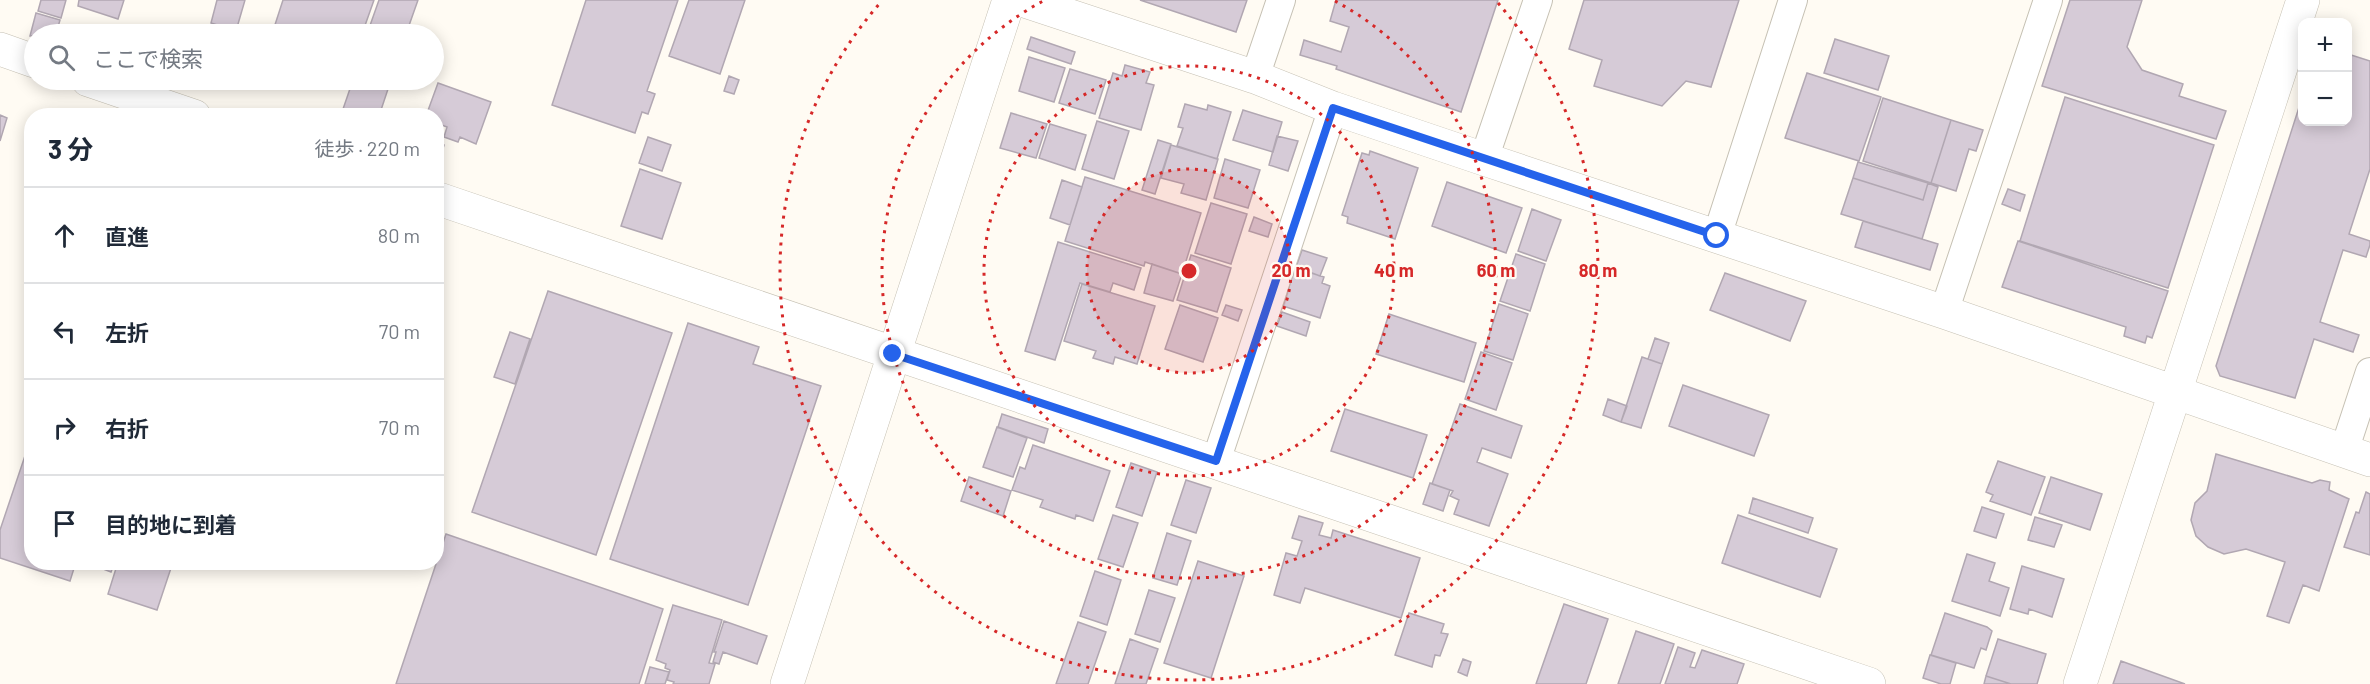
<!DOCTYPE html>
<html lang="ja">
<meta charset="utf-8">
<style>
:root{--surface:#fff;--page:#f6f6f7;--text:#1f2937;--muted:#747a83;--line:#e0e1e3}
body{margin:0;font-family:Barlow,"Noto Sans JP",sans-serif;background:var(--page);color:var(--text)}
.controls{position:absolute;right:18px;top:18px;display:grid;overflow:hidden;border-radius:12px;box-shadow:0 3px 15px #0003}
.controls button{width:54px;height:54px;display:grid;place-items:center;padding:0;border:0;border-bottom:2px solid var(--line);background:var(--surface);color:var(--text);font:30px sans-serif}
.stop{position:absolute;width:18px;height:18px;margin:-14px;border:4px solid #2563eb;border-radius:50%;background:#fff}
.stop.end{background:#2563eb;border-color:#fff;box-shadow:0 2px 6px #0008}
.list{margin:0;padding:0;list-style:none}
h2{display:flex;justify-content:space-between;align-items:center;height:78px;margin:0;padding:0 24px;font-size:26px}
h2 small{font-size:20px;font-weight:400;color:var(--muted)}
.list li{display:grid;grid-template-columns:39px 1fr auto;gap:18px;align-items:center;box-sizing:border-box;height:96px;padding:0 24px;border-top:2px solid var(--line)}
.list b{display:block;font-size:22px;white-space:nowrap}
.list em{font-size:20px;font-style:normal;color:var(--muted)}
.icon{flex:none;width:33px;height:33px;fill:none;stroke:currentColor;stroke-width:2;stroke-linecap:round;stroke-linejoin:round}
.map{position:relative;flex:none;width:2370px;height:684px;overflow:hidden}
.search{position:absolute;background:var(--surface);box-shadow:0 3px 15px #0003;left:24px;top:24px;width:420px;height:66px;display:flex;align-items:center;gap:15px;box-sizing:border-box;padding:0 21px;border-radius:33px;color:var(--muted);font-size:22px}
.panel{position:absolute;background:var(--surface);box-shadow:0 3px 15px #0003;left:24px;top:108px;width:420px;height:462px;border-radius:24px}
.map>svg:first-child{display:block}
.building{fill:#d6cbd7;stroke:#b1a7b2;stroke-width:1.5}
.lines{fill:none;stroke-linecap:round;stroke-linejoin:round}
.minor-casing{stroke:#c6c1b4;stroke-width:30}
.tertiary-casing{stroke:#c6c1b4;stroke-width:34}
.minor{stroke:#fff;stroke-width:28}
.tertiary{stroke:#fff;stroke-width:33}
.route{stroke:#2563eb;stroke-width:8}
.ring{fill:none;stroke:#d62828;stroke-width:3;stroke-dasharray:3 6}
.centre{fill:#d62828;stroke:#fffbf3;stroke-width:3}
.ring-label{font-size:18px;text-anchor:middle;font-weight:bold;fill:#d62828;stroke:#fffbf3;stroke-width:4.5;stroke-linejoin:round;paint-order:stroke}
</style>
<div class="map">
<svg width="2370" height="684" viewBox="0 0 2370 684">
<rect width="100%" height="100%" fill="#fffbf3"/>
<path class="building" d="M41 0H66L61 18 38 11Z
M79 0H124L118 19 78 6Z
M217 0H245L236 31 211 23Z
M283 0H374L362 34H272Z
M379 0H418L406 34H367Z
M586 0H678L647 91 655 94 648 114 642 112 635 133 552 105Z
M689 0H745L720 74 669 56Z
M1140 0H1247L1236 32Z
M1336 0H1498L1461 112 1336 69 1337 66 1300 55 1304 40 1341 52 1349 27 1330 21Z
M1584 0H1739L1711 87 1686 81 1662 106 1594 86 1602 60 1569 49Z
M2070 0H2142L2127 47 2142 70 2183 84 2179 96 2226 111 2216 139 2042 86Z
M36 13 60 20 56 34 30 36Z
M210 26 233 33V34H207Z
M1031 37 1075 52 1071 64 1027 49Z
M1835 39 1889 56 1878 90 1824 73Z
M2348 54 2370 61V169L2349 234 2370 241V245L2366 257 2343 250 2320 322 2359 335 2353 352 2314 339 2295 398 2220 376 2216 366 2302 98V122H2348Z
M1029 57 1065 68 1054 102 1019 91Z
M1125 65 1150 72 1146 83 1154 85 1141 130 1099 118 1113 73 1122 76Z
M1070 69 1106 80 1095 114 1059 103Z
M1807 73 1881 97 1859 161 1785 138Z
M729 76 739 80 734 94 724 91Z
M320 80H348L345 87Z
M353 80H391L379 116H353L342 112Z
M438 83 491 102 476 144 460 137 458 142 444 137 447 127 436 123V116H426Z
M2065 97 2214 145 2168 288 2020 241Z
M1883 98 1951 120 1931 183 1863 161Z
M1185 104 1207 110 1208 105 1231 112 1217 159 1177 146 1183 128 1178 127Z
M1243 110 1282 122 1273 152 1233 140Z
M1011 113 1047 124 1036 158 1000 148Z
M0 115 7 118 0 141Z
M1951 120 1983 130 1976 151 1969 149 1956 191 1931 183Z
M1097 121 1129 131 1114 179 1082 169Z
M1050 124 1086 135 1075 170 1039 158Z
M1277 136 1298 141 1288 171 1269 165Z
M648 137 671 145 662 171 639 163Z
M1158 140 1171 144 1155 194 1142 190Z
M436 143 444 145 437 169H436Z
M1171 145 1218 159 1206 200 1181 193 1184 184 1161 178Z
M1370 151 1418 168 1395 239 1347 223 1348 217 1342 215 1362 153 1369 155Z
M1225 159 1260 170 1248 208 1214 198Z
M1858 162 1928 183 1923 200 1853 178Z
M640 169 681 183 662 239 621 226Z
M1085 177 1201 213 1182 274 1145 262 1144 266 1065 241Z
M1853 178 1923 200 1928 183 1938 187 1922 239 1841 214Z
M1062 180 1082 187 1070 225 1050 218Z
M1447 182 1522 208 1506 253 1432 226Z
M2008 189 2025 195 2020 211 2002 204Z
M1211 203 1247 214 1231 264 1195 253Z
M1532 209 1561 220 1546 261 1518 251Z
M1254 217 1272 224 1268 237 1249 231Z
M1863 221 1938 244 1930 270 1855 247Z
M2018 241 2168 291 2152 338 2147 336 2145 343 2124 336 2126 327 2002 287Z
M1058 242 1141 268 1134 290 1113 283 1110 292 1080 283 1055 360 1025 351Z
M1302 250 1327 258 1320 276 1296 267Z
M1516 254 1545 264 1530 311 1500 301Z
M1191 255 1231 268 1217 312 1177 300Z
M1152 264 1182 274 1173 301 1144 293Z
M1295 268 1324 277 1322 283 1330 286 1320 318 1283 306Z
M1725 273 1806 301 1790 341 1710 310Z
M1082 284 1155 306 1137 364 1115 357 1113 364 1093 358 1096 351 1064 341Z
M548 291 672 333 596 555 472 512Z
M1499 304 1528 314 1513 360 1484 351Z
M1180 305 1218 318 1203 362 1165 349Z
M1226 305 1242 310 1238 321 1222 315Z
M1282 312 1310 322 1306 336 1277 326Z
M1389 314 1476 343 1464 382 1376 354Z
M688 323 759 347 753 364 821 386 748 605 610 559Z
M510 332 530 339 515 384 494 377Z
M1655 338 1669 343 1662 364 1648 359Z
M1481 352 1512 363 1496 410 1465 399Z
M1642 357 1662 364 1641 428 1621 422Z
M1683 385 1769 415 1754 456 1669 426Z
M1608 399 1627 406 1621 422 1603 415Z
M1460 404 1522 426 1511 458 1482 448 1477 462 1508 474 1489 526 1454 514 1459 500 1450 496 1453 491 1432 484Z
M1345 409 1427 435 1413 478 1331 451Z
M1002 414 1048 429 1044 443 998 427Z
M997 427 1027 438 1013 477 983 467Z
M32 435V562H76L70 581 0 558V530Z
M1033 445 1110 471 1093 521 1076 515 1075 519 1040 507 1043 500 1012 490 1020 467 1025 469Z
M2216 454 2312 483 2320 480 2330 482 2329 490 2349 499 2319 591 2303 585 2289 623 2267 616 2285 562 2246 549 2224 554 2208 547 2196 536 2191 520 2195 503 2207 491Z
M1998 461 2045 477 2031 515 1990 501 1993 495 1986 492Z
M1131 463 1157 472 1142 516 1116 507Z
M969 477 1011 491 1003 516 961 501Z
M2051 477 2102 494 2090 530 2039 513Z
M1186 480 1211 488 1196 533 1171 525Z
M1430 483 1450 490 1443 511 1423 504Z
M2366 492 2370 494V555L2344 547 2356 512 2359 513Z
M1753 498 1813 518 1808 533 1749 513Z
M1982 507 2004 514 1996 538 1974 531Z
M1113 515 1138 523 1123 567 1098 559Z
M1738 515 1837 549 1820 597 1722 563Z
M1299 516 1323 523 1319 535 1331 538 1333 530 1420 558 1401 618 1305 588 1300 603 1274 595 1286 553 1297 556 1302 541 1292 538Z
M2035 517 2062 525 2054 547 2028 540Z
M1167 533 1191 541 1177 585 1153 578Z
M446 534 663 609 639 684H396Z
M1967 554 1995 563 1989 581 2009 588 2000 616 1952 601Z
M1198 561 1244 576 1211 678 1164 663Z
M85 562H115L111 572Z
M118 562H173L157 610 108 594Z
M2022 566 2064 579 2052 617 2029 609 2028 614 2010 609Z
M1095 571 1121 580 1107 625 1080 616Z
M1149 590 1175 598 1160 642 1135 634Z
M1564 604 1608 619 1586 684H1536Z
M673 605 722 620 709 663 715 664 709 684H673L674 682 667 680 670 670 665 668 666 664 656 660Z
M1409 613 1444 624 1441 633 1448 634 1440 656 1435 655 1432 667 1395 655Z
M1945 613 1987 627 1992 631 1986 650 1981 648 1974 668 1931 655Z
M724 621 767 636 757 664 723 652 719 664 713 662 716 652H714Z
M1078 622 1106 632 1088 684H1056Z
M1636 631 1674 644 1660 684H1618Z
M1130 639 1158 649 1146 684H1115Z
M1998 639 2046 654 2037 684H2011L1986 676Z
M1678 647 1695 653 1690 667 1695 668 1702 650 1744 664 1737 684H1665Z
M1930 655 1956 663 1950 684H1941L1923 678Z
M1463 659 1471 662 1467 676 1458 672Z
M2121 661 2185 684H2113Z
M650 667 669 672 665 684H645Z
M1986 676 2008 683 2007 684H1984Z"/>
<g class="lines">
<defs>
<path id="minor" d="M1255 77 1281 0
M1484 159 1538 0
M1717 236 1793 0
M1944 312 2048 0
M2344 451 2370 372
M1216 461 1333 108"/>
<path id="tertiary" d="M1022 0 1255 77 1333 108 1484 159 1944 312 2370 460
M0 49 34 61
M88 80 194 116
M436 198 1869 684
M787 684 1009 0
M2080 684 2303 0"/>
</defs>
<use href="#minor" class="minor-casing"/>
<use href="#tertiary" class="tertiary-casing"/>
<use href="#minor" class="minor"/>
<use href="#tertiary" class="tertiary"/>
</g>
<g class="lines">
<path class="route" d="M893 354 1216 461 1333 108 1717 236"/>
</g>
<circle cx="1189" cy="271" r="102" fill="#d62828" fill-opacity=".12"/>
<g class="ring">
<circle cx="1189" cy="271" r="102"/>
<circle cx="1189" cy="271" r="205"/>
<path d="M1335 1A307 307 0 1 1 1043 1"/>
<path d="M1498 3A409 409 0 1 1 880 3"/>
</g>
<circle cx="1189" cy="271" r="9" class="centre"/>
<g class="ring-label">
<text x="1291" y="277">20 m</text>
<text x="1394" y="277">40 m</text>
<text x="1496" y="277">60 m</text>
<text x="1598" y="277">80 m</text>
</g>
</svg>
<div class="controls">
<button>+</button>
<button>−</button>
</div>
<div class="stop" style="left:1717px;top:236px"></div>
<div class="stop end" style="left:893px;top:354px"></div>
<div class="search"><svg class="icon" aria-label="search" viewBox="0 0 24 24"><circle cx="10" cy="10" r="6"/><path d="M15 15l6 6"/></svg>ここで検索</div>
<section class="panel">
<h2>3 分<small>徒歩 · 220 m</small></h2>
<ul class="list">
<li><svg class="icon" aria-label="ahead" viewBox="0 0 24 24"><path d="M12 20V5M6 11l6-6 6 6"/></svg><div><b>直進</b></div><em>80 m</em></li>
<li><svg class="icon" aria-label="left" viewBox="0 0 24 24"><path d="M17 20v-9H6M10 6l-5 5 5 5"/></svg><div><b>左折</b></div><em>70 m</em></li>
<li><svg class="icon" aria-label="right" viewBox="0 0 24 24"><path d="M7 20v-9h11M14 6l5 5-5 5"/></svg><div><b>右折</b></div><em>70 m</em></li>
<li><svg class="icon" aria-label="arrive" viewBox="0 0 24 24"><path d="M6 21V4h12l-3 4 3 4H6"/></svg><div><b>目的地に到着</b></div></li>
</ul>
</section>
</div>
